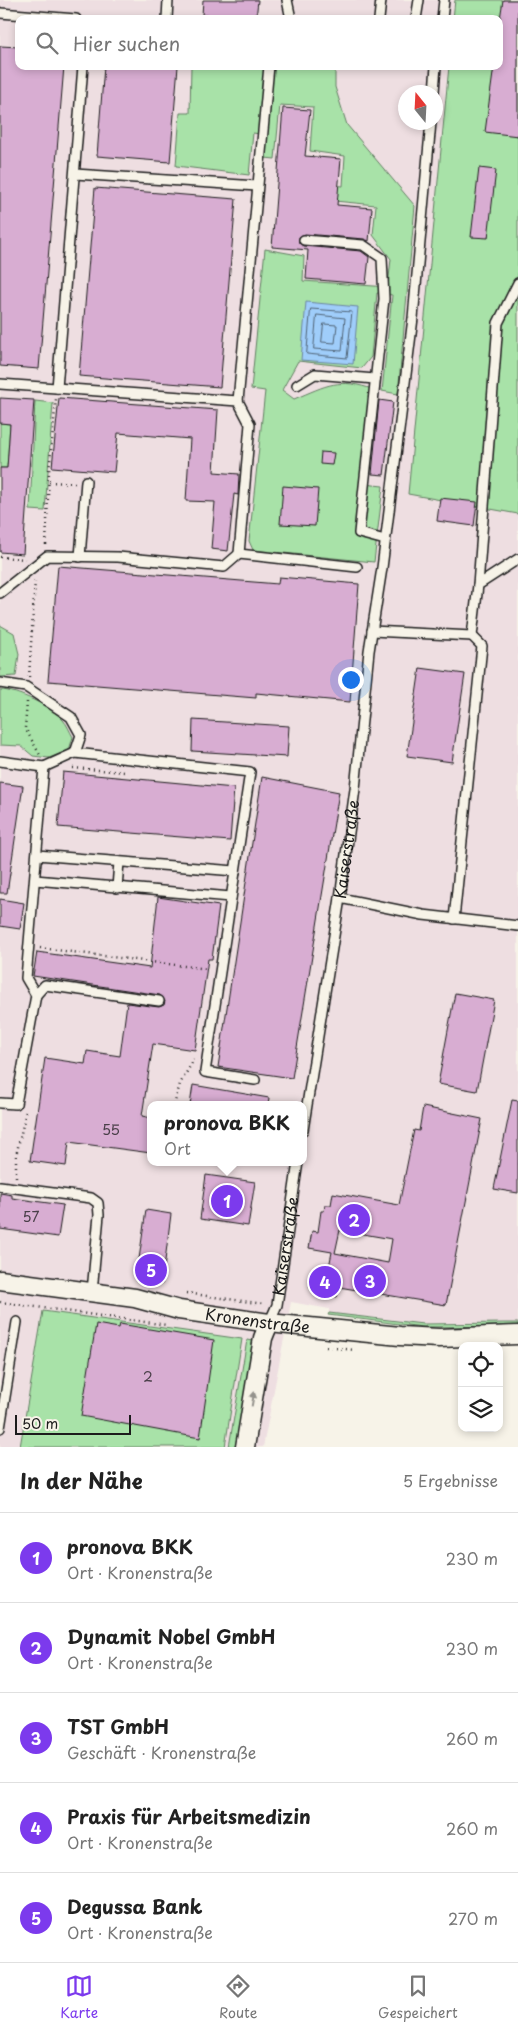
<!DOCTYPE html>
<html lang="de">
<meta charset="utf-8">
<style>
:root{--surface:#fff;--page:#f2f2f2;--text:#222;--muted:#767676;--line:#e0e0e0;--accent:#7c3aed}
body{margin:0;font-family:"Playpen Sans",sans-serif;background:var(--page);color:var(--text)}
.controls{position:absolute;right:15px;bottom:15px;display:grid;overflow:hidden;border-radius:10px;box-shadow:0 2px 8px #0003}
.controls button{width:45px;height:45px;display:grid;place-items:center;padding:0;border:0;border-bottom:1px solid var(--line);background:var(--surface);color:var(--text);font:25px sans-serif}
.compass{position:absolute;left:398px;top:85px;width:45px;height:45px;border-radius:50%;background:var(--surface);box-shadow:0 2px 8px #0003;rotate:342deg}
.scale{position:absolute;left:15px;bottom:12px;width:116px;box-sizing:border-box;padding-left:5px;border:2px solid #1c1c1c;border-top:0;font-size:14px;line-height:18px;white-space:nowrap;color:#1c1c1c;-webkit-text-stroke:4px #f7f3e8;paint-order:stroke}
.you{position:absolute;left:350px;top:679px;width:18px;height:18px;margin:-12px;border:4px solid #fff;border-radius:50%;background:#1a73e8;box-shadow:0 0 0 8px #1a73e833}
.badge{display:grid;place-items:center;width:32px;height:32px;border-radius:50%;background:var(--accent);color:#fff;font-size:16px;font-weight:700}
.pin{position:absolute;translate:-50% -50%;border:2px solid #fff;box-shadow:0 1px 5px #0006}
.popup{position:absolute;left:147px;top:1101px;width:160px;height:65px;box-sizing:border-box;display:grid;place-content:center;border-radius:10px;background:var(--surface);filter:drop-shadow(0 1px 4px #0005);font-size:16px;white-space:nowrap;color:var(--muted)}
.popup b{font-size:19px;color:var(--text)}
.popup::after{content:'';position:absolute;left:50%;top:100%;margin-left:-10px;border:10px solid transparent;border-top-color:var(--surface)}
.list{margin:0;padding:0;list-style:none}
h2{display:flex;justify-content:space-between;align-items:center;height:65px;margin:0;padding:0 20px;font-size:21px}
h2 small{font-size:16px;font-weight:400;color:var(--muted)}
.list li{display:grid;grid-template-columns:32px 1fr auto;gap:15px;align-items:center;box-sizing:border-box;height:90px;padding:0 20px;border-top:1px solid var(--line)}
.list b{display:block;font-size:19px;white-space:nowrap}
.list p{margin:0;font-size:16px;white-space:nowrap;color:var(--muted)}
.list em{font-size:16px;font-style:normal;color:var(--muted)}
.icon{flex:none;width:28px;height:28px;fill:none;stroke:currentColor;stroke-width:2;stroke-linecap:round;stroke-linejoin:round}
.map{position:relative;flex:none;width:518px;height:1447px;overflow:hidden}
.search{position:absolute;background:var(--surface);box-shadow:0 2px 8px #0003;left:15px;right:15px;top:15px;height:55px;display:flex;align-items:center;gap:12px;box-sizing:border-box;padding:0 18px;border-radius:10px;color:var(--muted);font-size:19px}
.sheet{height:515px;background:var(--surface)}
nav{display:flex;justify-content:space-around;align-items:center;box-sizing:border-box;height:70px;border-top:1px solid var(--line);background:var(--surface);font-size:14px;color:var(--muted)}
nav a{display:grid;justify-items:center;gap:2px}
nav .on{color:var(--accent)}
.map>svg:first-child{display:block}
.built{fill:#eedee1;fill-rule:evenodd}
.green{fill:#a8e2a8;stroke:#627f62}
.water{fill:#9fcdfa;stroke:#6b86a1}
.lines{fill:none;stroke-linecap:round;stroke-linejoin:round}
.shore{stroke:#506375;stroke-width:1}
.building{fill:#d8add2;stroke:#1c1c1c;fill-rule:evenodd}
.service-casing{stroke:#1c1c1c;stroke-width:12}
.minor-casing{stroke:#1c1c1c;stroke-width:21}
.path{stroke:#1c1c1c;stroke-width:2.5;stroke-dasharray:1 4;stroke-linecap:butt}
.service{stroke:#f7f3e8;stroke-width:9}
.minor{stroke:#f7f3e8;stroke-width:18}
.oneway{fill:#94928c}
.labels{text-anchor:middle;stroke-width:4.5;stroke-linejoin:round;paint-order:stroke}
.number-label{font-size:14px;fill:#4b404a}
.street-label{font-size:16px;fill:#1c1c1c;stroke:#f7f3e8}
</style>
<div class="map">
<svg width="518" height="1447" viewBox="0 0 518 1447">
<rect width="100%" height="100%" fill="#f7f3e8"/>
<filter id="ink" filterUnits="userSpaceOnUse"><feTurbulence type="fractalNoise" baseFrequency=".02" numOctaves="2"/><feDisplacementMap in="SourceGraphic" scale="10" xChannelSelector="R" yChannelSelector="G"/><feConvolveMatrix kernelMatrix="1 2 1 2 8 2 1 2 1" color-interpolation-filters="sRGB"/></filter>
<g filter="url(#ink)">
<path class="built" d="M0 0H518V1323L411 1324 329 1313V1309L291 1302 263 1447H0ZM19 19H499V66H19ZM406 92H436V122H406ZM151 1105H303V1162H151Z"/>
<path class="green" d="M455 0H518V514L408 494 449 66H499V19H453Z
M191 66H335V87L347 125 415 206 398 394 382 391 392 295 377 293 371 357 362 368 298 361 282 390 294 399C328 385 338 377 375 390L364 484 383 486 374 562 253 550 249 541 265 391 251 389 265 249 304 256 303 281 388 287 391 259 373 235 376 205 283 196V181L343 186 345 156 310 151 313 107 280 105 275 159 265 158 266 135 253 133 249 175 176 166 180 113H190Z
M35 401 53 403 45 511 30 510Z
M0 423 10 424 7 468H0Z
M0 625 14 633 19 654 16 676 0 677Z
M0 690C17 690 52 707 63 720 67 724 70 732 73 737L69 750 49 758 33 756 21 746 0 745Z
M43 1311 242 1339 225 1447H20Z
M329 1313 423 1324 506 1323H518V1326L423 1327 328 1315Z
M247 1340 254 1341 237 1447H229Z"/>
<path class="water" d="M306 302 358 307 353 364 301 360Z"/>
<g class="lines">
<path class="shore" d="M311 309 352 312 347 358 307 354Z
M317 315 345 318 342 351 314 349Z
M324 324 337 325 335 343 322 342Z"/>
</g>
<path class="building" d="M203 0H258L256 19 202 15Z
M503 0H518V136L485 132 494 66H499V25Z
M0 46 19 47V66H64L39 369 0 366Z
M104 66H178L170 162 97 156Z
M283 108 310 110 305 156 341 159 337 205 372 208 369 241 364 239 305 234 299 237V243L303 246 361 251 369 257 366 284 306 279 308 250 272 247Z
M479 168 496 170 488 238 471 237Z
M95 188 236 199 220 387 79 376Z
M0 398 34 400 23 554 0 552V468H7L10 424 0 423Z
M59 398 218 410 214 472 239 474 238 495 234 494 228 551 211 549 215 502 186 501 190 439 118 433 114 472 52 467Z
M379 400 393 402 384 475 372 474Z
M321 452 334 453 332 465 320 464Z
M283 486 318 489 315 526 280 524Z
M440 498 477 502 474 526 437 521Z
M58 566 278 584 279 577 359 584 350 702 256 693V698L48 681Z
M420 668 465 674 452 762 407 756Z
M193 720 289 726 287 757 192 751Z
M63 772 234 788 230 841 58 827Z
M262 777 339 792 292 1078 218 1067Z
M0 783 23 786 7 893H0Z
M158 897 219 906 212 959H208L195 1050 153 1044 142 1116 151 1118V1153L69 1142 66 1166 30 1161 45 1058 85 1064 87 1051 120 1056 127 1003 159 1007 164 1005 165 1001 160 995 33 976 37 952 150 968Z
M0 899 24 903 20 929 0 926Z
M455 993 494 1000 477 1091 438 1084Z
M193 1085 269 1098 268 1105H190Z
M512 1100 518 1101V1193L494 1189Z
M423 1107 482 1119 446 1305 339 1287 337 1297 324 1294 325 1290 310 1287 312 1274 327 1277 332 1252 309 1248 312 1231 318 1232 321 1211H324L325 1205H331L333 1193 399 1205 414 1130 419 1131ZM340 1230 392 1239 388 1263 335 1253Z
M206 1175 255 1182 248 1226 200 1219Z
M0 1193 12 1195V1198L63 1205 58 1237 0 1229Z
M146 1210 171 1214 162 1284 136 1280Z
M96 1324 119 1328 120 1324 214 1340 200 1438 81 1416Z"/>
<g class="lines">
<defs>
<g id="service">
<path d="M287 0 291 19"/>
<path d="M0 13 76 19"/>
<path d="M167 19 168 0"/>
<path d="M379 19 381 0"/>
<path d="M416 19 419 0"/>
<path d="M442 19 444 0"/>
<path d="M269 66 238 401 250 424 239 554 357 567"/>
<path d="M434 92 436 66"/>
<path d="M75 174 257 186"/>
<path d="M304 240 363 245 382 258 384 299 359 533 385 540"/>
<path d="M0 384 238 401"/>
<path d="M297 385 315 374 375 379"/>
<path d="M57 388 83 66"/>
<path d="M80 557 86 481"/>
<path d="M478 585 498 323 518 283"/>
<path d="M0 593 47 556 118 557 224 567 239 554"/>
<path d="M372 631 472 636 478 585 518 559"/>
<path d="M0 683 26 687 71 717 81 735 75 753 250 772 205 1072 255 1080"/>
<path d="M0 761 44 767 75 753"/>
<path d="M37 855 235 871"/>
<path d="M35 880 231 897"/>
<path d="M117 888 119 862"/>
<path d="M340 898 423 915 518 926"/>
<path d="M454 919 482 646 472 636"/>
<path d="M36 995 26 978 44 767"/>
<path d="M0 1103 16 1104 36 995 45 985 159 1001"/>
<path id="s1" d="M303 1130 340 898 355 789 369 651 382 568 413 318 431 122"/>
<path d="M0 1186 91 1198 98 1203 99 1215 92 1292"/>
<path id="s2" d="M269 1323 277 1305 298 1162"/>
<path d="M0 1428 17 1322"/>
</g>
<g id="minor">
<path id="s3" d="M0 1280 135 1298 179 1310 269 1323 400 1336 439 1338 518 1335"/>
<path d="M245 1447 263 1338 269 1323"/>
</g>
</defs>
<use href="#service" class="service-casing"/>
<use href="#minor" class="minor-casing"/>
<path class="path" d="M49 482 75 483
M46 545 49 472 56 399
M0 557 25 559
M29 677 35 580
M27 702 25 728 40 755
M73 768 125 772
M40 948 208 969
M174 1105 180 1084 194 1059
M16 1177V1156L26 1111
M186 1293 264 1304
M0 1302 167 1325
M326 1347 355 1350"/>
<use href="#service" class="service"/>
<use href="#minor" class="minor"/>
</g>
<defs><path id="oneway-solid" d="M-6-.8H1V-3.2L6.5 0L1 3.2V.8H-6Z" transform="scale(1.25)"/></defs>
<use class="oneway" href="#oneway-solid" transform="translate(253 1399) rotate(-80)"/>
</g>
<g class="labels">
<g class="number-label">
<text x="111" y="1135">55</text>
<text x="31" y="1222">57</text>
<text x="148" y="1382">2</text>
</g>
<g class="street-label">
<text dy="6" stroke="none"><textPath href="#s1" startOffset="284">Kaiserstraße</textPath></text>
<text dy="6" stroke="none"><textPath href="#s2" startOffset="79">Kaiserstraße</textPath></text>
<text dy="6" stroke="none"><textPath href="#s3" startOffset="261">Kronenstraße</textPath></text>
</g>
</g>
</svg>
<div class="controls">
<button><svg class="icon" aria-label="locate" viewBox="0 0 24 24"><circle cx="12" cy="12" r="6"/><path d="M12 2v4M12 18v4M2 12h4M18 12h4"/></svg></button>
<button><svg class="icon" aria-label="layers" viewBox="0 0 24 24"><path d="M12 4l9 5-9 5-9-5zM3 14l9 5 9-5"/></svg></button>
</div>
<svg class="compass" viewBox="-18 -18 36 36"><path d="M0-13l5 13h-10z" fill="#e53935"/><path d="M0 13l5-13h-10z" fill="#767676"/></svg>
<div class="scale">50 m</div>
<div class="you"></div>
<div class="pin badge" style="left:227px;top:1201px">1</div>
<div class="popup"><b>pronova BKK</b>Ort</div>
<div class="pin badge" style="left:354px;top:1220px">2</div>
<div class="pin badge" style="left:370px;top:1281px">3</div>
<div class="pin badge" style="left:325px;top:1282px">4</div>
<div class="pin badge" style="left:151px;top:1270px">5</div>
<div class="search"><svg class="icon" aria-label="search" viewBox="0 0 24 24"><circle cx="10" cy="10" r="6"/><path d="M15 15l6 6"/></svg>Hier suchen</div>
</div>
<section class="sheet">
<h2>In der Nähe<small>5 Ergebnisse</small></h2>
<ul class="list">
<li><span class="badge">1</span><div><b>pronova BKK</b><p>Ort · Kronenstraße</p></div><em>230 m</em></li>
<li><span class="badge">2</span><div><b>Dynamit Nobel GmbH</b><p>Ort · Kronenstraße</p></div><em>230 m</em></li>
<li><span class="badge">3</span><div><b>TST GmbH</b><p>Geschäft · Kronenstraße</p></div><em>260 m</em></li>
<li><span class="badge">4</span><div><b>Praxis für Arbeitsmedizin</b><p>Ort · Kronenstraße</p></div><em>260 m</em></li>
<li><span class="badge">5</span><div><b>Degussa Bank</b><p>Ort · Kronenstraße</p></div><em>270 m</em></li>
</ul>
</section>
<nav>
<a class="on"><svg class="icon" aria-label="map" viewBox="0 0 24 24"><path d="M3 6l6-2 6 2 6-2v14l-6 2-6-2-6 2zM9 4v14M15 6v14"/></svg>Karte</a>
<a><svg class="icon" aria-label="directions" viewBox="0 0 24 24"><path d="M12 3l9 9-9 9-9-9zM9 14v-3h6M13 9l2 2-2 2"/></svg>Route</a>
<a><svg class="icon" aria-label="saved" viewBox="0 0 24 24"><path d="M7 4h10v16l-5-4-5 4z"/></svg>Gespeichert</a>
</nav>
